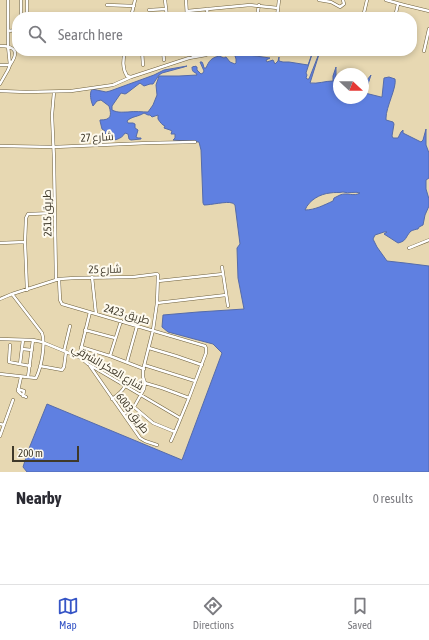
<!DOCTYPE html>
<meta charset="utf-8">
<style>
:root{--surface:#fff;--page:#f7f7f7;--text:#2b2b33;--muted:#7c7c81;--line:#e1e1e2;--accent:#3655c6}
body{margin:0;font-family:"Asap Condensed",Cairo,sans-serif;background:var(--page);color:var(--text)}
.compass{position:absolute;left:333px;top:68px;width:36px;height:36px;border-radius:50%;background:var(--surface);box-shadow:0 2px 6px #0003;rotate:112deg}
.scale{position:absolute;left:12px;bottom:10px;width:67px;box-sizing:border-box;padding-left:4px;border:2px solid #3f392a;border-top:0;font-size:11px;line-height:14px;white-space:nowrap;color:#3f392a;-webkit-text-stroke:3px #fefaee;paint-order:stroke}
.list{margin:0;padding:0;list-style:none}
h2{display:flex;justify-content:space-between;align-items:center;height:52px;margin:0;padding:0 16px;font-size:17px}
h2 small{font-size:13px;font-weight:400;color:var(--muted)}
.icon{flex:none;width:22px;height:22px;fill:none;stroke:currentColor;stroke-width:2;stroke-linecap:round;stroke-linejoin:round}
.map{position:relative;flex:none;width:429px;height:472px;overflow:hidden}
.search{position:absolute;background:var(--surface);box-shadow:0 2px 6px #0003;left:12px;right:12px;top:12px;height:44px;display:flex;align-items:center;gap:10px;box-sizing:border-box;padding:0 14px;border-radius:16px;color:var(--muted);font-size:15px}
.sheet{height:112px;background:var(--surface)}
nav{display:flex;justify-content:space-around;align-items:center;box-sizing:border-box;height:56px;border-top:1px solid var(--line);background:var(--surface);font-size:11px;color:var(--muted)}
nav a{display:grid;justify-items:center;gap:2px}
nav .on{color:var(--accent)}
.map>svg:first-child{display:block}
.water{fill:#5f80e1;stroke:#556baa;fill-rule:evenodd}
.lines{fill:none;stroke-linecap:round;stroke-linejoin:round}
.street-casing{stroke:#6e603e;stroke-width:3.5}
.street{stroke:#fff;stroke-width:2.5}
.labels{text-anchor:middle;stroke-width:4;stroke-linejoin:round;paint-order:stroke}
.street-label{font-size:11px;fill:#3f392a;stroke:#fefaee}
</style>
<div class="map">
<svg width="429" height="472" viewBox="0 0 429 472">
<rect width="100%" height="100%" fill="#e7d8b2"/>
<path class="water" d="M313 51 306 73 307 75 306 78 307 79H309L320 51 310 83C318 84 325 81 333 81V76L336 67V78L339 80V98H363V85L366 84 367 80 371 75 365 93 381 97H382L384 78 389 77 395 79C397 87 386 107 386 118V120L393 122 394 124 392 136 393 138H398L401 132 403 130V133L421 142 423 140 426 129V145L429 153V178L426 180V189L429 199V206L425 215 423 225 419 227 418 229C417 229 413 230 411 231 405 237 407 241 398 243L384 234 387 232H384L375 235 373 239 377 247 387 261 405 263 429 266V472H27L23 467 28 451 47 404 182 460 222 353 213 344 168 332 162 327 163 315 198 312 244 309 238 278 237 248 240 244 235 205C234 205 234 203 232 203 227 201 211 205 204 205L203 203 201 150 199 142 173 140 175 138V134H171L172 131 170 130 164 128 165 126C162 125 160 122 158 119V115L152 117 150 115H148L144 113C138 117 132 116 127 121L128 123H133L135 124V128L138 130 136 137 138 138H141V139L131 140 129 139 128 134 125 133C121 140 114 140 106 141L102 136H104L106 138 108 137H111L113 134H105V131L102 129 100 121V120C111 120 112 116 109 106L101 100 97 101 93 106C91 101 89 94 92 89L106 92 110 91 154 75 164 70 187 66 184 67 162 73 159 75 153 84H150L144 86 140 83 127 93 125 94 121 93 112 106V110C118 113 122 112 128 112 135 111 142 112 148 112L153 105 157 95 156 85 159 76H179L197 75 196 73C193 72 192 71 192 67H193L194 66 195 67V66L197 67V70L201 74 203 73 204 71 200 62H202L203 64 204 68H206C209 61 211 58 219 56L224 58 226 57 230 62 235 64 236 63V59L235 56 241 54 270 58 266 60 267 62 273 60 275 64 278 61 279 57V61L283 62H289L308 65ZM343 192C349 194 355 191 360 193 354 197 347 192 340 195 338 196 336 197 334 198L333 201C324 205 315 210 305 210 309 200 320 194 330 193 335 192 339 193 343 192Z"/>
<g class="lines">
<defs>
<path id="street" d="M165 0 167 17
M186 0 187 17
M319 0 331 2 340 7 344 4 343 0
M386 0 404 5 429 11
M107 5 134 6
M207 9 208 17
M149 10 166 9
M187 11 250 5 278 8
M21 17V0
M27 17V0
M131 17 135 0
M257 17 259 5
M277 17 279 0
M363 17 367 0
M395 17 398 4
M8 31 17 30
M0 46C16 46 19 52 10 65H0
M125 51C123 60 122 68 127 76L131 77 189 58 206 55
M142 51 143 65
M163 51 164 60
M192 51 193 57
M424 51 429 29
M0 84 8 70 10 65 8 46V0
M0 91 26 92 71 91 113 85 131 77
M54 92 52 115 54 159 56 280
M0 146 54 147 148 143 195 142
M0 243 25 242
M409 248 429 240
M222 267 228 306
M92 277 96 314
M59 279 60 300 62 304 205 346 206 348V353L189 398 162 388 145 383
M158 281 223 274
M27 290 25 242 26 218 28 214H29L55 213
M0 299 12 294 59 279 75 278 133 277 157 274 158 275 157 303 153 330 143 370V377L145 383 144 389 134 407 124 414
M157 303 226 295
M85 330 115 338
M0 339 33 340 42 342 81 358 88 364 180 418
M10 345 9 362 30 366
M81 347 110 356 144 369
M149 348 176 356 202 365
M22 349 32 350
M64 351 70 326
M110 356 121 321
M79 357 90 312
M127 362 137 326
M20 364 23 340
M144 365 195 381
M40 366 62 370 64 367 66 352
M90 366 140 438 145 441 157 445
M0 374 36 378C41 368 46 344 42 333L12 294
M21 377 18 391 21 394 26 397
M28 377 33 340
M18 389 24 391 23 396
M112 399C118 395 122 392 125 386
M134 407 153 423 175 432 171 441
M0 424 4 425
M175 432 189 398
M0 436 13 400"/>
</defs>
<use href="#street" class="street-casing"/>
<use href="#street" class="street"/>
</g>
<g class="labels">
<g class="street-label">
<text transform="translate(97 137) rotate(-3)" y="4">شارع 27</text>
<text transform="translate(47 213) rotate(-91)" y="4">طريق 2515</text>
<text transform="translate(105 269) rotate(-1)" y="4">شارع 25</text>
<text transform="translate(127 314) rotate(16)" y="4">طريق 2423</text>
<text transform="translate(108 367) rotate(30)" y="4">شارع العكر الشرقي</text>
<text transform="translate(133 413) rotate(53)" y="4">طريق 6003</text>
</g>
</g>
</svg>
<svg class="compass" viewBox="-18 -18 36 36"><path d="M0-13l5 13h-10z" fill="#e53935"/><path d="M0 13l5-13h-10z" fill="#7c7c81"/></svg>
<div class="scale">200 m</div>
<div class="search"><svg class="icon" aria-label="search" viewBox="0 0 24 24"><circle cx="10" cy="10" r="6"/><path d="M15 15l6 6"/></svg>Search here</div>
</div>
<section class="sheet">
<h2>Nearby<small>0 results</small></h2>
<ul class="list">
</ul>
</section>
<nav>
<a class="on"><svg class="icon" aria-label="map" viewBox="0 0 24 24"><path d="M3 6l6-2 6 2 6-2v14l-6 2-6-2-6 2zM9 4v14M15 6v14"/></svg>Map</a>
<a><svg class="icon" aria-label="directions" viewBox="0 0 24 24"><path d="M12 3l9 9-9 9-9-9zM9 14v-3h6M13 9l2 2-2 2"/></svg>Directions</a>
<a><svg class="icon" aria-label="saved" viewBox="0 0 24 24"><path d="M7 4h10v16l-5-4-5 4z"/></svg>Saved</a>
</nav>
